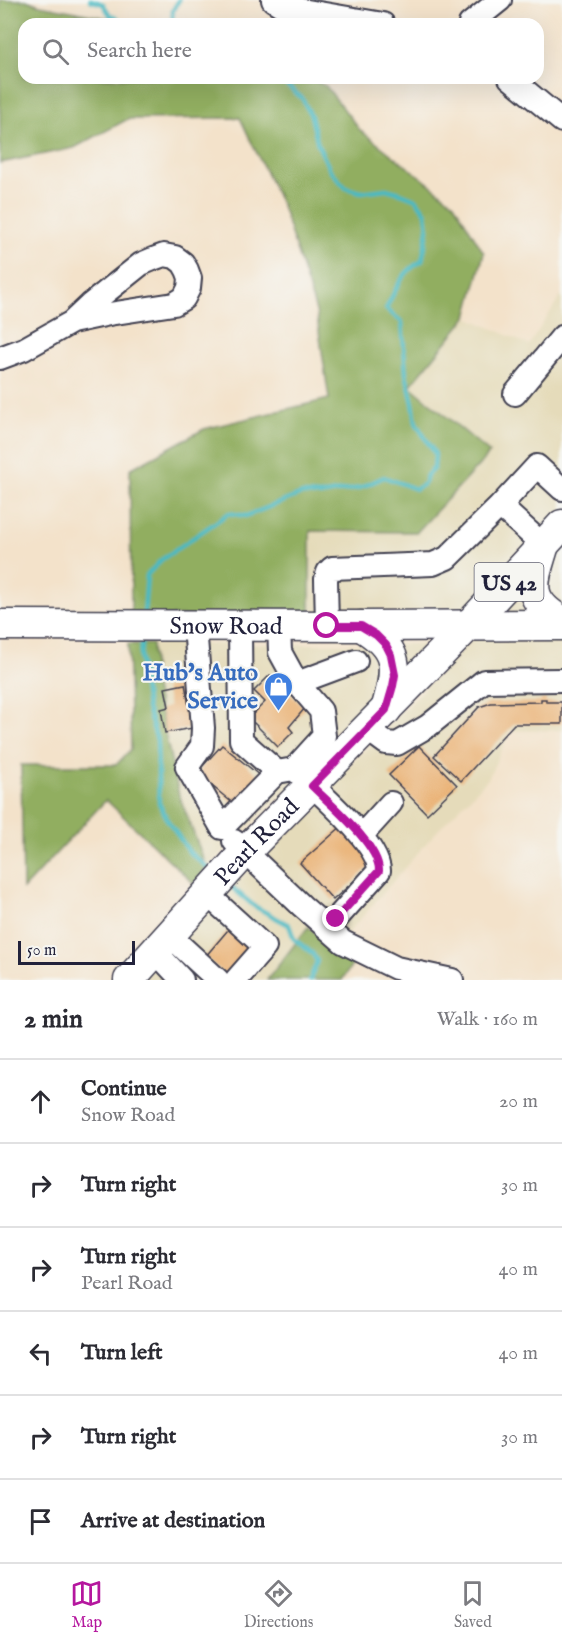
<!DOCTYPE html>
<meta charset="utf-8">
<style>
:root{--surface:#fff;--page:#f2f2f3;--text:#2b2b33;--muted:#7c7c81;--line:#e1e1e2;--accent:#b5179e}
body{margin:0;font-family:"IM FELL English",serif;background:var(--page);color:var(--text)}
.scale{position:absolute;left:18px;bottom:15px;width:117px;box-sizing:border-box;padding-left:6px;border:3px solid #22223b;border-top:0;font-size:16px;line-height:21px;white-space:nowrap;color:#22223b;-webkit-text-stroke:4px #f6f6f2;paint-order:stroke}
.stop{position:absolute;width:18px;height:18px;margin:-14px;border:4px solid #b5179e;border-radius:50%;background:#fff}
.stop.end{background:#b5179e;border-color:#fff;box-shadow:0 2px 6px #0008}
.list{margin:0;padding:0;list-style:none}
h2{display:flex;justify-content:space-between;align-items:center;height:78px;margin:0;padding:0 24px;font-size:26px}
h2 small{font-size:20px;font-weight:400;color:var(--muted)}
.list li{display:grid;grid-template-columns:39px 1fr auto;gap:18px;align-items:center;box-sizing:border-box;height:84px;padding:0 24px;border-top:2px solid var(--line)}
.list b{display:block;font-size:22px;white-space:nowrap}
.list p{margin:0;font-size:20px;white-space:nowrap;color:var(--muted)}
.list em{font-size:20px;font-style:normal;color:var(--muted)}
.icon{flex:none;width:33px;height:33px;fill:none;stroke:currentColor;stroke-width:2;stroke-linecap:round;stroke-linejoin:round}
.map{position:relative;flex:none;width:562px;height:980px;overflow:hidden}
.search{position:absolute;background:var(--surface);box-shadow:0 6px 24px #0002;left:18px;right:18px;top:18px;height:66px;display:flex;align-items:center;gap:15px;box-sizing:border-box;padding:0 21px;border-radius:18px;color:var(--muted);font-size:22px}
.sheet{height:582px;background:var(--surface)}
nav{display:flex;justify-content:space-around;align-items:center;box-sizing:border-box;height:84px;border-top:2px solid var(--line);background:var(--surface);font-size:16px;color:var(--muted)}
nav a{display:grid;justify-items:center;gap:3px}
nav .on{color:var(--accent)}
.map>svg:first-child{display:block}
.built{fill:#e5dbba}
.forest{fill:#91ae60;stroke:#5a684e;stroke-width:1.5}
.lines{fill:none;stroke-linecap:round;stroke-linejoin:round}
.stream{stroke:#4ab9c2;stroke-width:4.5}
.building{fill:#eab377}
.minor-casing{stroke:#413f50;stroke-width:26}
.major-casing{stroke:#413f50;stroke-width:33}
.minor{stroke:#fff;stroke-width:22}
.major{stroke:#fff;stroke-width:30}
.route{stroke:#b5179e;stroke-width:8}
.labels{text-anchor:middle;stroke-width:4.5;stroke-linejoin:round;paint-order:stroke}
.shield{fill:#f6f6f2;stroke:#626272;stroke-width:1.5}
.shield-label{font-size:22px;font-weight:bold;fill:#22223b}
.street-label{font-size:24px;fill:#22223b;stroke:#f6f6f2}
.shop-label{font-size:24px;font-weight:bold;fill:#366cbe;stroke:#f6f6f2;text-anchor:end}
</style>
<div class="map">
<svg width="562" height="980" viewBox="0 0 562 980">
<rect width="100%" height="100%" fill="#f6f6f2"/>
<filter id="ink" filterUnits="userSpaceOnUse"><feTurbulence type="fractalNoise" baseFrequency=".0167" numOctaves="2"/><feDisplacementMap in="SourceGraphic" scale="12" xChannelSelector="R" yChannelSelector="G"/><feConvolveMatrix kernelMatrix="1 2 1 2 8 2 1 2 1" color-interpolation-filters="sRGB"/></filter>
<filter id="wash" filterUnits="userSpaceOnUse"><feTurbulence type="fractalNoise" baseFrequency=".008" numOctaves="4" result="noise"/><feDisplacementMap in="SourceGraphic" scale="24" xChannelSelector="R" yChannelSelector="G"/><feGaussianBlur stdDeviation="1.35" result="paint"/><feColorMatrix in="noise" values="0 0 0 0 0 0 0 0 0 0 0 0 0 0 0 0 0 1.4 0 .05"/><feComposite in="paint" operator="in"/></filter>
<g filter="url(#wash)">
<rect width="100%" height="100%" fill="#f3e2ca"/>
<path class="built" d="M562 294V616H310V531L417 532 490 453 410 386 419 373 467 317 529 345Z
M477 634H562V730L510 731 488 779 436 832 335 948 308 928 267 980H142Z
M152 644H435L207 868 179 795 154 684Z"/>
<path class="forest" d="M0 0H26L40 5 138 24H24V78H308L326 86 360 130 454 203 484 253 467 317 410 386 490 453 417 532 310 531V616H131L130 469 204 429 329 399 316 311 282 206 240 118 128 119 74 148 0 163Z
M128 644H152L154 684 179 795 207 868 194 884 106 800 23 889 21 765H116L131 749Z
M308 927 353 964 342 980H267Z"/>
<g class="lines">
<path class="stream" d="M90 0 103 4 110 15 128 24
M172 24 173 10 179 0
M144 614 147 575 161 560 229 513 246 516 302 494 320 495 360 488 384 477 416 489 425 483 427 475 434 468 435 454 416 423 413 403 406 374 402 322 386 309C396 289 402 271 422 261L428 230 426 213 416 199 401 193 386 189 361 192 346 188 330 170 318 145 311 116 302 98 278 78
M142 637 140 657 147 708 157 740 159 803 168 821 190 853 212 871
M228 884 254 906 289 925 294 939 312 953 317 961 310 980"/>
</g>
<g id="blocks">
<path class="building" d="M270 675 305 708 289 727 293 732 278 747 253 722V714L265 702 254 691Z
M185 684 193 728 165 733 161 709 169 707 165 688Z
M541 699H546V702H562V724H514L461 781 434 756 479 707 491 703 541 702Z
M222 745 260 776 235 805 200 776V769Z
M419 746 457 785 427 814 389 775Z
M343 825 375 862 333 900 300 863Z
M233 924 259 945 231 979 205 957Z"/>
</g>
</g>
<g filter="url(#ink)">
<use href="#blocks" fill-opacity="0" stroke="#413f50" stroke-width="1.5"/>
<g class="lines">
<defs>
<path id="minor" d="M273 0 284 7 383 24
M470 24 500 0
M510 78 562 121
M0 358 24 349 72 322 91 304 141 264 153 259 164 255 175 257 183 263 187 270 190 278 189 288 184 298 174 304 109 314 72 322
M515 394 562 337
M500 506 543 545
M195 626 203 728 202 746 187 767 222 828 277 772 241 740 240 626
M279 626 280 652 297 683 321 711 324 736 294 769
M327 626 326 579 328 572 332 568 433 564 447 558 500 506 537 466 562 489
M297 683 356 661
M367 729 386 743 397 744 428 726 484 681 562 680
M277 772 294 769C315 788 380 844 379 871L328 928
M362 835 391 803
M234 841 302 906 343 942 396 968 452 980
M206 893 265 947 236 980
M169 935 218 980
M155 951 182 980"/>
<g id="major">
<path d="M543 548C532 583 525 600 562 621"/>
<path id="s1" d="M0 625 361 626 562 625"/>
<path d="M361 626C401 649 398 669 386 710"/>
<path id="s2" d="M129 980 244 853 468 626 562 525"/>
</g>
</defs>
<use href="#minor" class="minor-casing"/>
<use href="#major" class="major-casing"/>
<use href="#minor" class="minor"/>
<use href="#major" class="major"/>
</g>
</g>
<g class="lines" filter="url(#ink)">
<path class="route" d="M327 626H361L376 635 386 645 391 655 395 675 393 686 386 710 312 786C330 804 380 846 379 871L336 919"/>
</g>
<defs>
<symbol id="shop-pin" viewBox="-11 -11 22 30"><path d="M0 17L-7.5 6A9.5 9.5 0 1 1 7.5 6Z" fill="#3f7fe0" stroke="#f6f6f2"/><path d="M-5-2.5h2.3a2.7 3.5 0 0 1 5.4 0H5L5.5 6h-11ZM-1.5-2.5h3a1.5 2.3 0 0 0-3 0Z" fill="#fff"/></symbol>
</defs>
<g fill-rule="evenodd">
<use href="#shop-pin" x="262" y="670" width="33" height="45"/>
</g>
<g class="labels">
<rect class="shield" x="474.5" y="563" width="69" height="38" rx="4.5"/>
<g class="shield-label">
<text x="509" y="590">US 42</text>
</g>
<g class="street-label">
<text dy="8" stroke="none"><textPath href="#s1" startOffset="226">Snow Road</textPath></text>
<text dy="8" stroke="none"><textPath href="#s2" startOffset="188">Pearl Road</textPath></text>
</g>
<g class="shop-label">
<text x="258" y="680">Hub's Auto<tspan x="258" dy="28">Service</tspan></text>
</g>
</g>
</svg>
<div class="scale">50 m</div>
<div class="stop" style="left:327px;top:626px"></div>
<div class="stop end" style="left:336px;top:919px"></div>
<div class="search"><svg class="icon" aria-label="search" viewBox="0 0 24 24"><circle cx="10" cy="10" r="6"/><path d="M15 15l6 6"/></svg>Search here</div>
</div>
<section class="sheet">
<h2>2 min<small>Walk · 160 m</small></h2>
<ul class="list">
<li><svg class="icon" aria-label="ahead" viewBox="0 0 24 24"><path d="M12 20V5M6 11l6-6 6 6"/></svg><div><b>Continue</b><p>Snow Road</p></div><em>20 m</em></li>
<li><svg class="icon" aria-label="right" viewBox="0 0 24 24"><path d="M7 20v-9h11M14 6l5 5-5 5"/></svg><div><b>Turn right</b></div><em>30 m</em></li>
<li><svg class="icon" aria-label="right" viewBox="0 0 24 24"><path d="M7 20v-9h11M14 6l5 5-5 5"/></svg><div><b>Turn right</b><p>Pearl Road</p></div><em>40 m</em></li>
<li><svg class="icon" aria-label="left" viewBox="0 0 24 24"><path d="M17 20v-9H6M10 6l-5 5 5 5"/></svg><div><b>Turn left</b></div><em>40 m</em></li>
<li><svg class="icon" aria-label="right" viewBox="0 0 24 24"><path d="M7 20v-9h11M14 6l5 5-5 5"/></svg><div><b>Turn right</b></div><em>30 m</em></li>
<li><svg class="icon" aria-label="arrive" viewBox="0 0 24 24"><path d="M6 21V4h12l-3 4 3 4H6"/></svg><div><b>Arrive at destination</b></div></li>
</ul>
</section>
<nav>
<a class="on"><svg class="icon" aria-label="map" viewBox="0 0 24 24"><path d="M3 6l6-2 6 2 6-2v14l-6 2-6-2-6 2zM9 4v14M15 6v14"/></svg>Map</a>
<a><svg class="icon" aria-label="directions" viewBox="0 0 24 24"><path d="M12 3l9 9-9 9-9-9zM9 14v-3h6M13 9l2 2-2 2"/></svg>Directions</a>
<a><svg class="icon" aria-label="saved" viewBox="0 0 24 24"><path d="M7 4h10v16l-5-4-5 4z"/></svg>Saved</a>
</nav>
